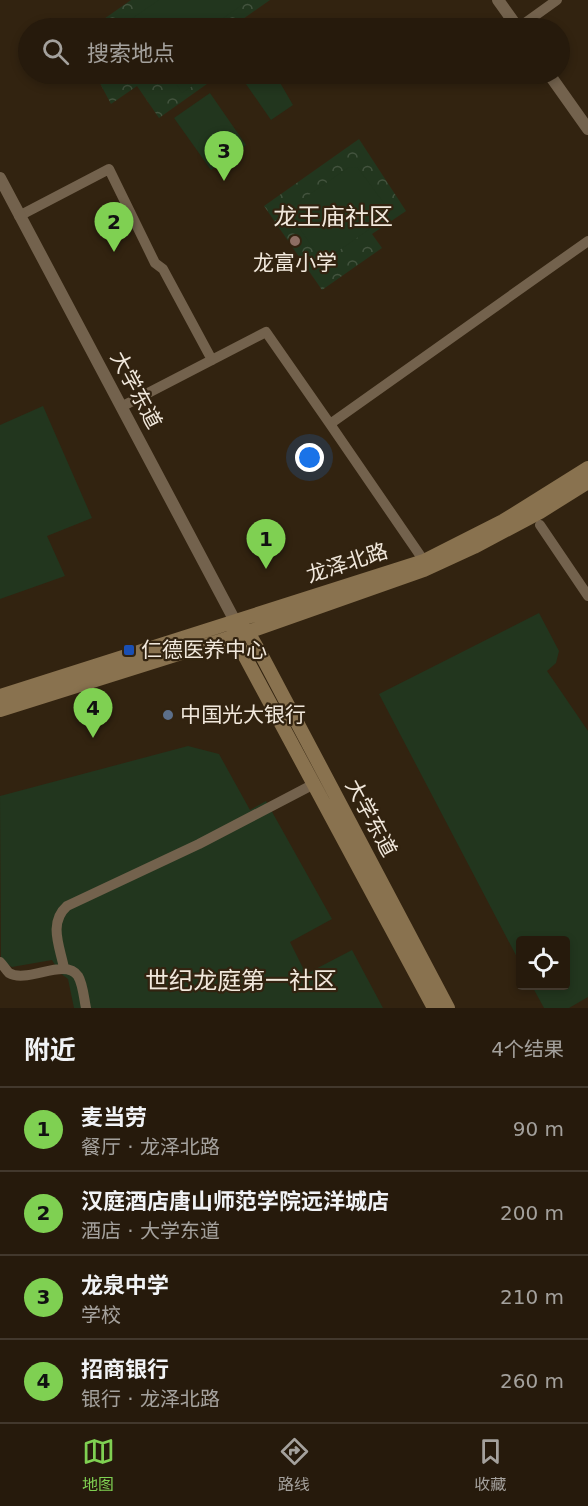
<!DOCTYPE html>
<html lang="zh">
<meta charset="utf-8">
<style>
:root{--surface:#261a0c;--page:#2e2315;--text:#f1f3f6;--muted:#a4a19d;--line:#42382d;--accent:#7fd052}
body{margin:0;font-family:"DejaVu Sans","Noto Sans SC",sans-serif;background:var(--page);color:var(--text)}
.controls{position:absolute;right:18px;bottom:18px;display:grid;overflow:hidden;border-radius:6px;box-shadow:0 3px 9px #0003}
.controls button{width:54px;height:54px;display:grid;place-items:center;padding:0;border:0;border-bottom:2px solid var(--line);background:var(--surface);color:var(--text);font:30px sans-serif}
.you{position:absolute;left:310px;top:458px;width:21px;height:21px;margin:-15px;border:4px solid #fff;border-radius:50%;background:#1a73e8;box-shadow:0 0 0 9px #1a73e833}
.badge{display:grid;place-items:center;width:39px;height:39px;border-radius:50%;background:var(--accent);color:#111;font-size:20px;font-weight:700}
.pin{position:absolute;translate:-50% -50px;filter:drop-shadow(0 2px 3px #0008)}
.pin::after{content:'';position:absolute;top:32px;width:21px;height:18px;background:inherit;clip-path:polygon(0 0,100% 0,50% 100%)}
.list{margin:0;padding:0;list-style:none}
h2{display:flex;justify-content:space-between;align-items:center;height:78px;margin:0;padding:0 24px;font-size:26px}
h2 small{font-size:20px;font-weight:400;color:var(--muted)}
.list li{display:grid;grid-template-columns:39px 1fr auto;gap:18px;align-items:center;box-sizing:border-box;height:84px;padding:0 24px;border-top:2px solid var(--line)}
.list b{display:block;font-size:22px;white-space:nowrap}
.list p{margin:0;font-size:20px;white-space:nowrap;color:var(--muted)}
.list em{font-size:20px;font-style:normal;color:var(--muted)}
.icon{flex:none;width:33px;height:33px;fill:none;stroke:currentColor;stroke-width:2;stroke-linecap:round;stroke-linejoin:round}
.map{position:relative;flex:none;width:588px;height:1008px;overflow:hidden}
.search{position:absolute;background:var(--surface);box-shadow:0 3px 9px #0003;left:18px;right:18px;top:18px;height:66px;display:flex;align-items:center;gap:15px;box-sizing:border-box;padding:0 21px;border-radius:33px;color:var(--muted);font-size:22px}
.sheet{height:414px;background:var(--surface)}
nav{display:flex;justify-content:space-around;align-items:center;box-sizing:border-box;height:84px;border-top:2px solid var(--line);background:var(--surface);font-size:16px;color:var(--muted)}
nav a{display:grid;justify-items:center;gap:3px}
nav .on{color:var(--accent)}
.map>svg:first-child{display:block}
.park{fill:url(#park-crowns)}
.garden{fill:#22361e}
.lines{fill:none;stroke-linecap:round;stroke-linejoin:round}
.minor{stroke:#73624d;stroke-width:10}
.tertiary{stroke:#73624d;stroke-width:12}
.secondary{stroke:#89724f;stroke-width:14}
.education-dot{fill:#8d6e63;stroke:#322310;stroke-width:2}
.transit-dot{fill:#1a4fb4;stroke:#322310;stroke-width:2}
.service-dot{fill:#5c6f8a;stroke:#322310;stroke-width:2}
.labels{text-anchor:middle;stroke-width:4.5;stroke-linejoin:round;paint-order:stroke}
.poi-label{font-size:21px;fill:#f1e8dc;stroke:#322310;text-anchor:start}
.street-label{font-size:21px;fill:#f1e8dc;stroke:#322310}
.quarter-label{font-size:24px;fill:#f1e8dc;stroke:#322310}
</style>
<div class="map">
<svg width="588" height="1008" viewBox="0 0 588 1008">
<defs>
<pattern id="park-crowns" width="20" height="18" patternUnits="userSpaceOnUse" patternTransform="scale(1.5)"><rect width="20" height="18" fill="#22361e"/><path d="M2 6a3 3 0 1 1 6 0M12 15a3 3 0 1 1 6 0" fill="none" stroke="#43533e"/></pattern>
</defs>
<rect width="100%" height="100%" fill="#322310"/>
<path class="park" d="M131 0H270L243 19 248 28H91Z
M95 74H221L159 118 137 86 111 104Z
M359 139 406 211 372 234 382 248 322 290 264 206Z"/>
<path class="garden" d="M159 0H249L209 28H118Z
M175 74H210L182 93 171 76Z
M239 74H275L293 105 271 120Z
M210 93 246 145 211 170 174 118Z
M349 167 358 168 386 206 387 217 328 258 318 255 291 216 293 206Z
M43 406 92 518 47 536 65 576 0 599V425Z
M539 613 559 651 556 663 547 671 588 731V997L569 1008H544L532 986H566V940H520V963L379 694Z
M188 746 219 754 250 810 266 801 332 919 290 942 306 974 352 950 383 1008H74L68 979 60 973 52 960 12 967 1 960 0 796Z"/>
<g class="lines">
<path class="minor" d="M518 28 557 0
M19 216 109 169 155 263 163 269 212 360
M121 407 266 332 330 424
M540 525 588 596
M424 561 330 424 588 241
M0 962C3 965 6 970 9 973 27 984 65 957 78 976 83 984 84 999 86 1008
M64 968C60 947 48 923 67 906L199 844 314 784"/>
<path class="tertiary" d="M498 0 518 28
M549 74 588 129
M0 178 235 621"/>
<path class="secondary" d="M241 626 248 632 263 658 448 1008
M234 629V636L434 1008
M0 696 424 561 503 521 588 468
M0 710 248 632 424 570 474 547 540 512 588 482"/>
</g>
<circle class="education-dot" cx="295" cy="241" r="6"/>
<rect class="transit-dot" x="123" y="644" width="12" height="12" rx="3"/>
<circle class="service-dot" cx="168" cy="715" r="6"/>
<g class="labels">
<g class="poi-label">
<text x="295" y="270" text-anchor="middle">龙富小学</text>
<text x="141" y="657">仁德医养中心</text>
<text x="180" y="722">中国光大银行</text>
</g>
<g class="street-label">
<text transform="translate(136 390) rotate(62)" y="7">大学东道</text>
<text transform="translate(347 563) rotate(-18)" y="7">龙泽北路</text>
<text transform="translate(371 818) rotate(62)" y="7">大学东道</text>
</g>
<g class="quarter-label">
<text x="333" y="225">龙王庙社区</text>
<text x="241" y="989">世纪龙庭第一社区</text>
</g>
</g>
</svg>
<div class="controls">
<button><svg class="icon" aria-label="locate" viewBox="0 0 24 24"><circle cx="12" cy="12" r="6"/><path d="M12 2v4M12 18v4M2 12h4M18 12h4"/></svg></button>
</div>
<div class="you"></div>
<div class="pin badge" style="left:266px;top:569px">1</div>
<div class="pin badge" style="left:114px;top:252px">2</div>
<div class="pin badge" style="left:224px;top:181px">3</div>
<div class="pin badge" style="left:93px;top:738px">4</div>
<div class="search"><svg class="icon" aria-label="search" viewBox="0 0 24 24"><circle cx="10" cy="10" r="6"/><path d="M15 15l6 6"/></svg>搜索地点</div>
</div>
<section class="sheet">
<h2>附近<small>4个结果</small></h2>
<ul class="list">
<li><span class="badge">1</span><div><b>麦当劳</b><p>餐厅 · 龙泽北路</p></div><em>90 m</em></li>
<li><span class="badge">2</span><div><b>汉庭酒店唐山师范学院远洋城店</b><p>酒店 · 大学东道</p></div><em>200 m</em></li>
<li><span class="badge">3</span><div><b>龙泉中学</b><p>学校</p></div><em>210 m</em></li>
<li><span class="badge">4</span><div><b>招商银行</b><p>银行 · 龙泽北路</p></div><em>260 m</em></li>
</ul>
</section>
<nav>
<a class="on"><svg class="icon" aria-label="map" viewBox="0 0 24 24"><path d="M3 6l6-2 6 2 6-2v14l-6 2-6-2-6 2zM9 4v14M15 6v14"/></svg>地图</a>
<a><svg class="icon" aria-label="directions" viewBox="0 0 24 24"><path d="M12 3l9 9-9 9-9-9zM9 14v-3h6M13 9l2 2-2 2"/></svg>路线</a>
<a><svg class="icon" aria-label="saved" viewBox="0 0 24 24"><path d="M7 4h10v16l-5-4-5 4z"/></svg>收藏</a>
</nav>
